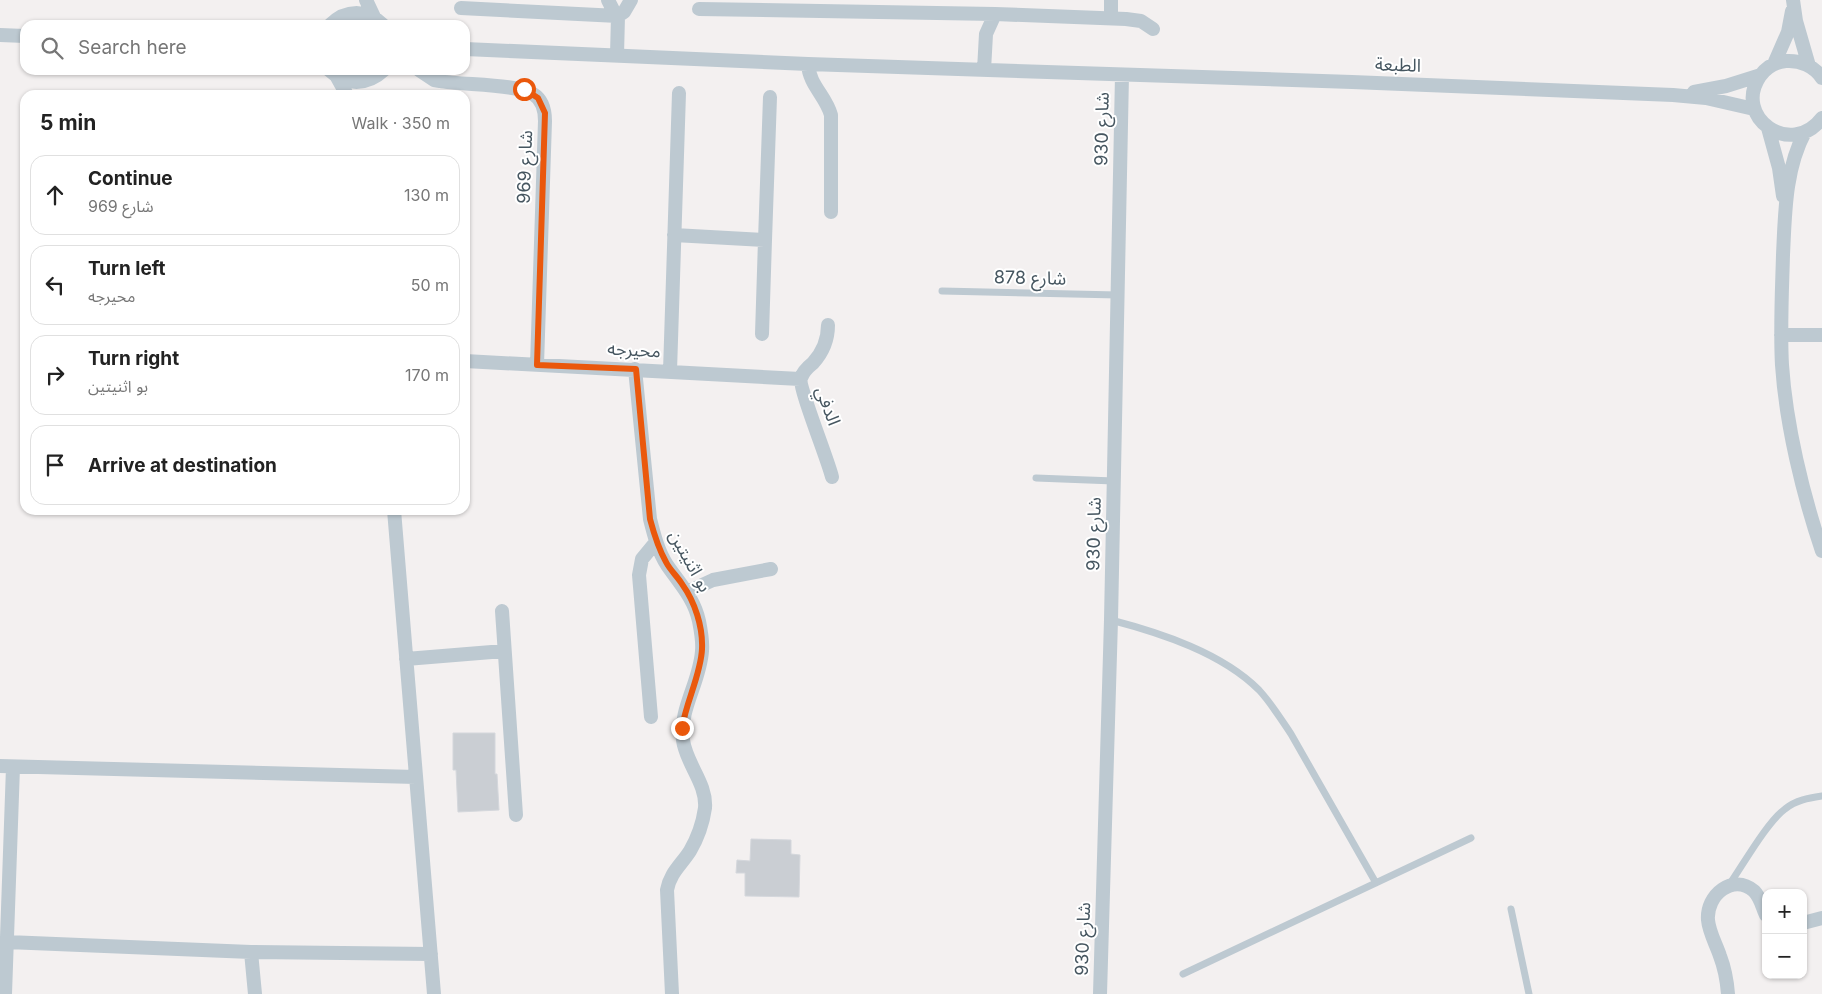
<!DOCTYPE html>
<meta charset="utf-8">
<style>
:root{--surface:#fff;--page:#f2f2f2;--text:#222;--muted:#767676;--line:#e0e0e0}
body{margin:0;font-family:Inter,"Noto Sans Arabic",sans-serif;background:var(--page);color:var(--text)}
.controls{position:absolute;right:15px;bottom:15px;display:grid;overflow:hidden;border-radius:10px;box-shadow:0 1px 4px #0004}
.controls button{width:45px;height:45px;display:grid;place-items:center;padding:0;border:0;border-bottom:1px solid var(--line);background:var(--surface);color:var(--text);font:25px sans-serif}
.stop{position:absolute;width:15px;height:15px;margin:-11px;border:4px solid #ea580c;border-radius:50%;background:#fff}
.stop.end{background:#ea580c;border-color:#fff;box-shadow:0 1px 5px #0008}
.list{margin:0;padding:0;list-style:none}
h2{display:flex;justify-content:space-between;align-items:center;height:65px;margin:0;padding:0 20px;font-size:21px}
h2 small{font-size:16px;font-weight:400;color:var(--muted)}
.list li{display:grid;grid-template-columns:32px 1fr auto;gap:15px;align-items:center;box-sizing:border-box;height:80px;margin:0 10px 10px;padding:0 10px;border:1px solid var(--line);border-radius:15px}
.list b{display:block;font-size:19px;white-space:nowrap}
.list p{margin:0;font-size:16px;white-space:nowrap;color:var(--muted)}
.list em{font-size:16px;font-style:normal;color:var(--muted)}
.icon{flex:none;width:28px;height:28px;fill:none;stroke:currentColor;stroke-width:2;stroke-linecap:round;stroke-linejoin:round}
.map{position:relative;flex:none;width:1822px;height:994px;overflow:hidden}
.search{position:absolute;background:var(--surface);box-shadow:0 1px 4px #0004;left:20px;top:20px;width:450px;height:55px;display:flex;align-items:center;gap:12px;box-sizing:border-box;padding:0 18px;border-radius:15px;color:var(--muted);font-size:19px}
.panel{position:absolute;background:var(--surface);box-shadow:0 1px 4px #0004;left:20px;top:90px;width:450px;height:425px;border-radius:15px}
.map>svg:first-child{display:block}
.building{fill:#caced3;stroke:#d4d7dc}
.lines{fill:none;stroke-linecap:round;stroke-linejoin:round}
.service{stroke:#bdc9d1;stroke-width:7}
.minor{stroke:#bdc9d1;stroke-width:14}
.route{stroke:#ea580c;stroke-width:6}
.labels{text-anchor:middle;stroke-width:4;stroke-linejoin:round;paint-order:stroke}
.street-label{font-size:18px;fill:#465660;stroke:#fff}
</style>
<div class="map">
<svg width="1822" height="994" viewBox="0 0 1822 994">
<rect width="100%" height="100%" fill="#f3f0f0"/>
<path class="building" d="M453 733H495V774H497L499 810 458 812 456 770H453Z
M751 839 791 840V854L800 855 799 897 745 896V873H736L737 860 750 861Z"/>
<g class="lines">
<path class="service" d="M942 291 1118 295
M1036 478 1114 481
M1111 620C1161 633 1222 653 1259 690 1271 703 1281 719 1291 734L1376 883
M1729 885C1743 865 1767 822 1785 809 1796 800 1809 798 1822 796
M1511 909 1529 994
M1183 974 1471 838"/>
<path class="minor" d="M366 0 374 17
M608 0 613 10 618 16 617 55
M1111 0V18
M1793 0 1796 21 1809 66
M461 8 618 16
M699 9 995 14 1126 19 1141 21 1153 29
M618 16 624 12 631 0
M330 25C346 9 367 9 383 25
M0 35 25 36
M465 49 808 64 1352 82 1673 95 1706 98 1754 109
M808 64C809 85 826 96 831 115V212
M1774 64 1788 32 1792 11
M329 70C346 86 367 86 384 70
M419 70 434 80 440 81C460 85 520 84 533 94 543 100 545 110 545 121L537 365
M984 70 986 34 995 14
M337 77 347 95
M1822 78C1814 66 1800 60 1786 61 1775 62 1766 68 1760 76 1732 117 1791 159 1822 118
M1694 92 1726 86 1761 75
M1768 128 1779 168 1783 196
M1805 132C1785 169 1785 214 1783 255 1782 292 1780 329 1782 365 1786 425 1803 495 1822 551
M674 235 765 240 770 97
M828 325C828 340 823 352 813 363 808 367 803 372 801 378 798 386 828 460 832 477
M762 334 765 240
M1781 335H1822
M465 361 800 379
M635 369 650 519C654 535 658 551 667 565 680 584 694 598 699 621 701 631 703 641 702 651 700 682 679 709 683 740 686 764 707 783 705 808 703 822 697 839 690 851 681 865 670 873 667 890L672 994
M670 371 679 93
M394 510 434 994
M687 592 713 580 771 569
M502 611 516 815
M406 659 504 651
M651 717 639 575 642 559 656 542
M0 766 416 777
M1803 923 1822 918
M7 942 251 952 431 954
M251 952 255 994
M5 994 13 767
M1100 994 1111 620 1122 75
M1728 994C1727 981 1725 969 1720 956 1716 944 1709 932 1708 920 1706 895 1733 873 1754 891 1761 898 1762 907 1766 915"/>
</g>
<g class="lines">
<path class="route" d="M524 89 538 98 545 113 537 365 636 369 650 519C654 534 658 548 666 562 670 570 677 576 682 584 695 602 703 627 702 649 701 674 686 702 682 728"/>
</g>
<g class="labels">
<g class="street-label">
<text transform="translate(1398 65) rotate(2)" y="6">الطبعة</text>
<text transform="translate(1102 129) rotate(-89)" y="6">شارع 930</text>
<text transform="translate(525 167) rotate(-88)" y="6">شارع 969</text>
<text transform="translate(1030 278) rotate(1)" y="6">شارع 878</text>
<text transform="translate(634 350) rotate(3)" y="6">محيرجه</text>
<text transform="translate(828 406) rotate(70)" y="6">الدفي</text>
<text transform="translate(1094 534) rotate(-89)" y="6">شارع 930</text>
<text transform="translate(690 561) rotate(61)" y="6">بو اثنيتين</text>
<text transform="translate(1083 939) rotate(-88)" y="6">شارع 930</text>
</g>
</g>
</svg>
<div class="controls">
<button>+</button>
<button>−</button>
</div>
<div class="stop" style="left:524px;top:89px"></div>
<div class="stop end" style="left:682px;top:728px"></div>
<div class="search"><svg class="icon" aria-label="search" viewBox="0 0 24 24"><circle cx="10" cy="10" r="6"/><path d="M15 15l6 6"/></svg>Search here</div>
<section class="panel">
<h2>5 min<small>Walk · 350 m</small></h2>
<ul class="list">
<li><svg class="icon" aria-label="ahead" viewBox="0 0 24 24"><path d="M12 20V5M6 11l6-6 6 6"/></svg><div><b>Continue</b><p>شارع 969</p></div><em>130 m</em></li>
<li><svg class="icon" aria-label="left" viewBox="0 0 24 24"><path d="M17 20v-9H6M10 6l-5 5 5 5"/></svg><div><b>Turn left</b><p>محيرجه</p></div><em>50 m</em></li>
<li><svg class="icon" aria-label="right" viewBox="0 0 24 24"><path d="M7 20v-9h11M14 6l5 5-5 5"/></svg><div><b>Turn right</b><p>بو اثنيتين</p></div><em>170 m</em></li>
<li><svg class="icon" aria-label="arrive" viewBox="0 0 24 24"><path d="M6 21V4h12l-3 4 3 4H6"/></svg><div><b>Arrive at destination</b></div></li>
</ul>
</section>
</div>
